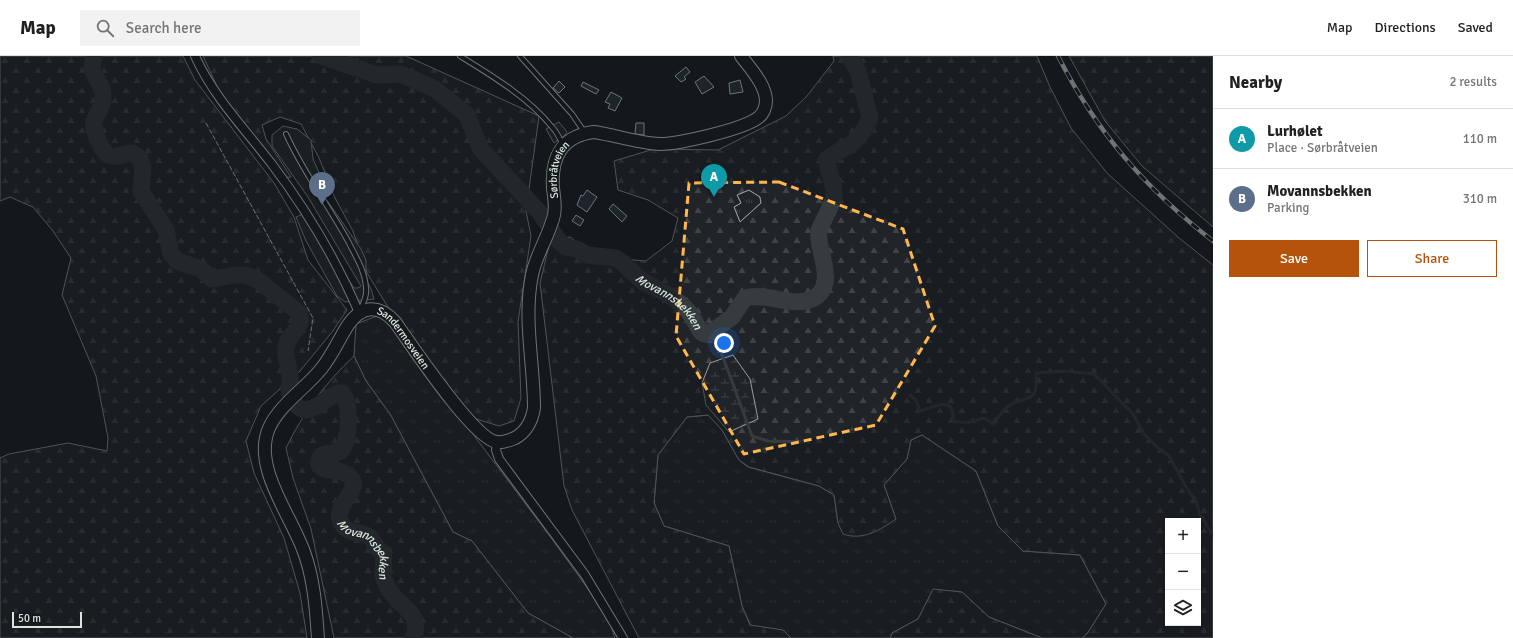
<!DOCTYPE html>
<meta charset="utf-8">
<style>
:root{--surface:#fff;--page:#f2f2f2;--text:#202124;--muted:#757577;--line:#e0e0e0;--accent:#b45309}
body{margin:0;font-family:Signika,sans-serif;background:var(--page);color:var(--text)}
.controls{position:absolute;right:12px;bottom:12px;display:grid;overflow:hidden;border-radius:0px;box-shadow:0 2px 10px #0003}
.controls button{width:36px;height:36px;display:grid;place-items:center;padding:0;border:0;border-bottom:1px solid var(--line);background:var(--surface);color:var(--text);font:20px sans-serif}
.scale{position:absolute;left:12px;bottom:10px;width:70px;box-sizing:border-box;padding-left:4px;border:2px solid #d8e6dc;border-top:0;font-size:11px;line-height:14px;white-space:nowrap;color:#d8e6dc;-webkit-text-stroke:3px #14181c;paint-order:stroke}
.you{position:absolute;left:724px;top:287px;width:14px;height:14px;margin:-10px;border:3px solid #fff;border-radius:50%;background:#1a73e8;box-shadow:0 0 0 6px #1a73e833}
.badge{display:grid;place-items:center;width:26px;height:26px;border-radius:50%;background:var(--accent);color:#fff;font-size:13px;font-weight:700}
.pin{position:absolute;translate:-50% -33px;filter:drop-shadow(0 1px 2px #0008)}
.pin::after{content:'';position:absolute;top:21px;width:14px;height:12px;background:inherit;clip-path:polygon(0 0,100% 0,50% 100%)}
.list{margin:0;padding:0;list-style:none}
h2{display:flex;justify-content:space-between;align-items:center;height:52px;margin:0;padding:0 16px;font-size:17px}
h2 small{font-size:13px;font-weight:400;color:var(--muted)}
.list li{display:grid;grid-template-columns:26px 1fr auto;gap:12px;align-items:center;box-sizing:border-box;height:60px;padding:0 16px;border-top:1px solid var(--line)}
.list b{display:block;font-size:15px;white-space:nowrap}
.list p{margin:0;font-size:13px;white-space:nowrap;color:var(--muted)}
.list em{font-size:13px;font-style:normal;color:var(--muted)}
.actions{display:flex;gap:8px;padding:12px 16px}
.actions a{flex:1;padding:9px 0;border:1px solid var(--accent);border-radius:0px;text-align:center;font-size:14px;color:var(--accent)}
.actions .main{background:var(--accent);color:#fff}
.icon{flex:none;width:22px;height:22px;fill:none;stroke:currentColor;stroke-width:2;stroke-linecap:round;stroke-linejoin:round}
.map{position:relative;flex:none;width:1213px;height:582px;overflow:hidden}
header{display:flex;align-items:center;gap:24px;box-sizing:border-box;height:56px;padding:0 20px;background:var(--surface);border-bottom:1px solid var(--line)}
header strong{font-size:19px}
nav{display:flex;gap:22px;margin-inline-start:auto;font-size:14px}
.search{width:280px;height:36px;background:var(--page);display:flex;align-items:center;gap:10px;box-sizing:border-box;padding:0 14px;border-radius:0px;color:var(--muted);font-size:15px}
main{display:flex}
aside{flex:1;background:var(--surface)}
.map>svg:first-child{display:block}
.grass{fill:url(#grass-tufts);stroke:#939e99}
.forest{fill:url(#forest-firs);stroke:#939e99;fill-rule:evenodd}
.wetland{fill:url(#wetland-marsh);stroke:#939e99}
.parking{fill:#24282b;stroke:#939e99}
.lines{fill:none;stroke-linecap:round;stroke-linejoin:round}
.stream{stroke:#363b3e;stroke-width:3}
.river{stroke:#363b3e;stroke-width:17}
.building{fill:#2c363c;stroke:#d8e6dc}
.lane-casing{stroke:#d8e6dc;stroke-width:6}
.street-casing{stroke:#d8e6dc;stroke-width:10}
.secondary-casing{stroke:#d8e6dc;stroke-width:14}
.lane{stroke:#14181c;stroke-width:4}
.street{stroke:#14181c;stroke-width:8}
.secondary{stroke:#14181c;stroke-width:12}
.rail-casing{stroke:#d8e6dc;stroke-width:4.5}
.rail{stroke:#14181c;stroke-width:3;stroke-dasharray:9;stroke-linecap:butt}
.fence{stroke:#d8e6dc;stroke-width:1;stroke-dasharray:5 2;stroke-linecap:butt}
.marked{fill:none;stroke:#ffb74d;stroke-width:3;stroke-dasharray:8 5;stroke-linejoin:round}
.labels{text-anchor:middle;stroke-width:3;stroke-linejoin:round;paint-order:stroke}
.street-label{font-size:11px;fill:#d8e6dc;stroke:#14181c}
.water-label{font-size:12px;font-style:italic;fill:#d8e6dc;stroke:#14181c}
</style>
<header>
<strong>Map</strong>
<div class="search"><svg class="icon" aria-label="search" viewBox="0 0 24 24"><circle cx="10" cy="10" r="6"/><path d="M15 15l6 6"/></svg>Search here</div>
<nav><a>Map</a><a>Directions</a><a>Saved</a></nav>
</header>
<main>
<div class="map">
<svg width="1213" height="582" viewBox="0 0 1213 582">
<defs>
<pattern id="grass-tufts" width="24" height="20" patternUnits="userSpaceOnUse"><rect width="24" height="20" fill="#202428"/><path d="M3 7l-1-3M5 7V3M7 7l1-3M15 17l-1-3M17 17v-4M19 17l1-3" fill="none" stroke="#404447"/></pattern>
<pattern id="forest-firs" width="22" height="20" patternUnits="userSpaceOnUse"><rect width="22" height="20" fill="#202428"/><path d="M5 1l3.5 6h-7zM16 11l3.5 6h-7z" fill="#404447"/></pattern>
<pattern id="wetland-marsh" width="20" height="14" patternUnits="userSpaceOnUse"><rect width="20" height="14" fill="#202428"/><path d="M1 5h8M5 5V1M11 12h8M15 12V8" fill="none" stroke="#404447"/></pattern>
</defs>
<rect width="100%" height="100%" fill="#14181c"/>
<path class="grass" d="M749 134 760 141 761 147 740 166 734 151 741 147 737 139Z
M377 260 387 264 552 483 588 533 611 570 615 582H573L528 557 472 485 453 476 390 358 366 325 354 300 356 268Z
M709 359 722 374 739 404 748 411 819 430 834 439 838 467 896 463 884 429 907 403 911 384 922 379 976 415 998 470 1023 495 1080 499 1106 548 1087 578 1082 582H1042L989 561 962 536 933 534 918 563 892 577 890 582H791L782 574 751 570 742 550 729 490 664 470 654 447 658 399 687 361Z"/>
<path class="forest" d="M0 0H183L195 24 274 127 294 161 308 204 347 254 332 276 300 315 261 350 246 385 254 417 284 482 300 537 307 582H0V402L9 398 68 387 107 395 108 382 96 320 62 239 71 202 53 175 33 151 10 141 0 145Z
M203 0H406L539 60 526 155 531 180 518 266 521 342 514 365 499 370 473 362 391 256 367 217 353 175 335 142 319 102 301 68 280 61 262 69 266 83 291 121 283 122 221 39Z
M833 0H1037L1050 31 1071 72 1107 117 1179 182 1213 209V582H1082L1087 578 1106 548 1080 499 1023 495 998 470 976 415 922 379 911 384 907 403 884 429 896 463C880 474 863 485 843 478L838 467 834 439 819 430 749 411 739 404 722 374 708 359 687 361 658 399 654 447 664 470 729 490 742 550 750 569 783 574 791 582H639L572 454 564 430 540 227 550 185 570 181 597 201 646 205 672 185 678 162 648 144 618 134 614 105 654 93 718 94 786 60 807 40 834 5ZM749 134 760 141 761 147 740 166 734 151 741 147 737 139ZM1168 465H1198V567H1168Z
M1069 0H1213V171L1142 110 1105 65Z
M354 300 366 325 390 358 453 476 472 485 528 557 573 582H334L311 473 293 422 286 392C303 357 325 327 354 300Z
M933 533 962 536 989 561 1042 582H890L892 577 918 563Z"/>
<path class="wetland" d="M733 299 750 323 758 363 729 376 706 349 702 327 710 307Z"/>
<path class="parking" d="M559 66 567 76 565 79 554 87 546 73Z
M283 70 297 73 311 84 313 103 322 123 317 125 319 133 361 193 366 204V223L371 233 374 243 345 246 337 240 306 185 296 161 303 158 354 232H358L361 230 308 141 272 90V79Z"/>
<g class="lines">
<path class="stream" d="M708 277 720 293 752 380 768 385 809 386
M910 339 916 344 920 355C932 352 954 338 953 363L955 366C960 365 964 367 969 366 981 366 980 357 993 368 997 363 1002 355 1007 351 1027 337 1038 351 1036 317L1063 315 1094 318 1133 358 1144 378 1157 391 1169 400 1189 436 1195 443 1200 458 1213 480"/>
<g class="river">
<path id="s1" d="M94 0 92 12C95 25 104 28 103 43 103 52 96 57 94 66 92 74 102 98 111 100 117 102 125 97 132 97L140 102 143 112 141 135 166 174 171 198 177 205 201 213 212 223 235 219H246L258 224 299 257C305 271 289 277 286 290 284 301 289 310 290 320 291 325 289 328 289 333 288 341 297 352 304 354 319 354 333 335 342 337 351 348 350 385 341 395 331 399 318 394 319 409 323 417 343 411 351 422 363 436 327 451 344 471 351 479 364 475 371 482 374 485 374 488 376 490 378 493 381 494 382 497 386 503 382 511 383 518 383 523 386 528 388 532 398 551 424 556 413 582"/>
<path id="s2" d="M321 0 377 19 401 18 435 33 467 59 480 92 540 157 560 186 566 191 577 193 587 199 616 202 622 206 642 225 669 239 681 248 689 256 701 276 704 278 713 275 732 261 745 242C767 236 793 252 812 243 840 230 815 192 819 175 822 165 834 147 834 138 835 127 827 115 827 103L854 86 864 74 870 62 858 15 849 0"/>
</g>
</g>
<path class="building" d="M686 11 690 16 684 21 686 23 681 26 675 20Z
M704 20 714 31 702 38 695 26Z
M740 24 743 36 730 38 729 27Z
M559 25 565 31 559 37 553 32Z
M583 26 599 34 596 38 581 30Z
M611 36 622 42 615 55 608 52 610 48 605 46Z
M636 67H644V79L635 78Z
M587 134 597 141 587 156 577 149 581 139 583 140Z
M613 148 627 160 622 166 609 153Z
M576 159 584 164 580 170 572 165Z"/>
<g class="lines">
<defs>
<path id="lane" d="M460 0C491 19 529 42 552 71 557 76 560 83 563 89
M520 0 572 58 585 77
M286 78C303 116 329 150 349 187 356 201 365 215 366 232 367 239 364 246 361 252"/>
<path id="street" d="M195 0C213 40 244 72 271 107 306 153 337 205 360 259
M497 387 496 394 499 403 585 519 623 582"/>
<g id="secondary">
<path id="s3" d="M318 582C316 553 314 523 304 496 291 459 252 411 269 372 280 348 306 332 321 313 332 300 339 283 348 269 362 249 379 248 395 266 411 288 474 384 497 386 503 387 510 384 515 382 526 376 532 364 534 352 534 308 523 263 532 219 536 198 549 180 554 159 556 150 554 141 553 132 551 102 561 80 594 76 615 79 638 87 660 88 679 88 745 73 759 61 763 58 766 51 766 45 766 29 750 12 741 0"/>
</g>
</defs>
<use href="#lane" class="lane-casing"/>
<use href="#street" class="street-casing"/>
<use href="#secondary" class="secondary-casing"/>
<use href="#lane" class="lane"/>
<use href="#street" class="street"/>
<use href="#secondary" class="secondary"/>
<defs>
<path id="rail" d="M1058 0C1097 77 1146 133 1213 185"/>
</defs>
<use href="#rail" class="rail-casing"/>
<use href="#rail" class="rail"/>
<path class="fence" d="M206 67 313 262 308 295"/>
</g>
<path d="M0 0H1213V582H0ZM779 126 903 173 935 270 876 369 744 398 676 280 689 127Z" fill="#14181c" fill-opacity=".55" fill-rule="evenodd"/>
<path class="marked" d="M779 126 903 173 935 270 876 369 744 398 676 280 689 127Z"/>
<g class="labels">
<g class="street-label">
<text dy="4" stroke="none"><textPath href="#s3" startOffset="866">Sørbråtveien</textPath></text>
<text dy="4" stroke="none"><textPath href="#s3" startOffset="425">Sandermosveien</textPath></text>
</g>
<g class="water-label">
<text dy="4" stroke="none"><textPath href="#s2" startOffset="450">Movannsbekken</textPath></text>
<text dy="4" stroke="none"><textPath href="#s1" startOffset="759">Movannsbekken</textPath></text>
</g>
</g>
</svg>
<div class="controls">
<button>+</button>
<button>−</button>
<button><svg class="icon" aria-label="layers" viewBox="0 0 24 24"><path d="M12 4l9 5-9 5-9-5zM3 14l9 5 9-5"/></svg></button>
</div>
<div class="scale">50 m</div>
<div class="you"></div>
<div class="pin badge" style="left:714px;top:141px;background:#0f9aa8">A</div>
<div class="pin badge" style="left:322px;top:149px;background:#5c6f8a">B</div>
</div>
<aside>
<h2>Nearby<small>2 results</small></h2>
<ul class="list">
<li><span class="badge" style="background:#0f9aa8">A</span><div><b>Lurhølet</b><p>Place · Sørbråtveien</p></div><em>110 m</em></li>
<li><span class="badge" style="background:#5c6f8a">B</span><div><b>Movannsbekken</b><p>Parking</p></div><em>310 m</em></li>
</ul>
<div class="actions"><a class="main">Save</a><a>Share</a></div>
</aside>
</main>
